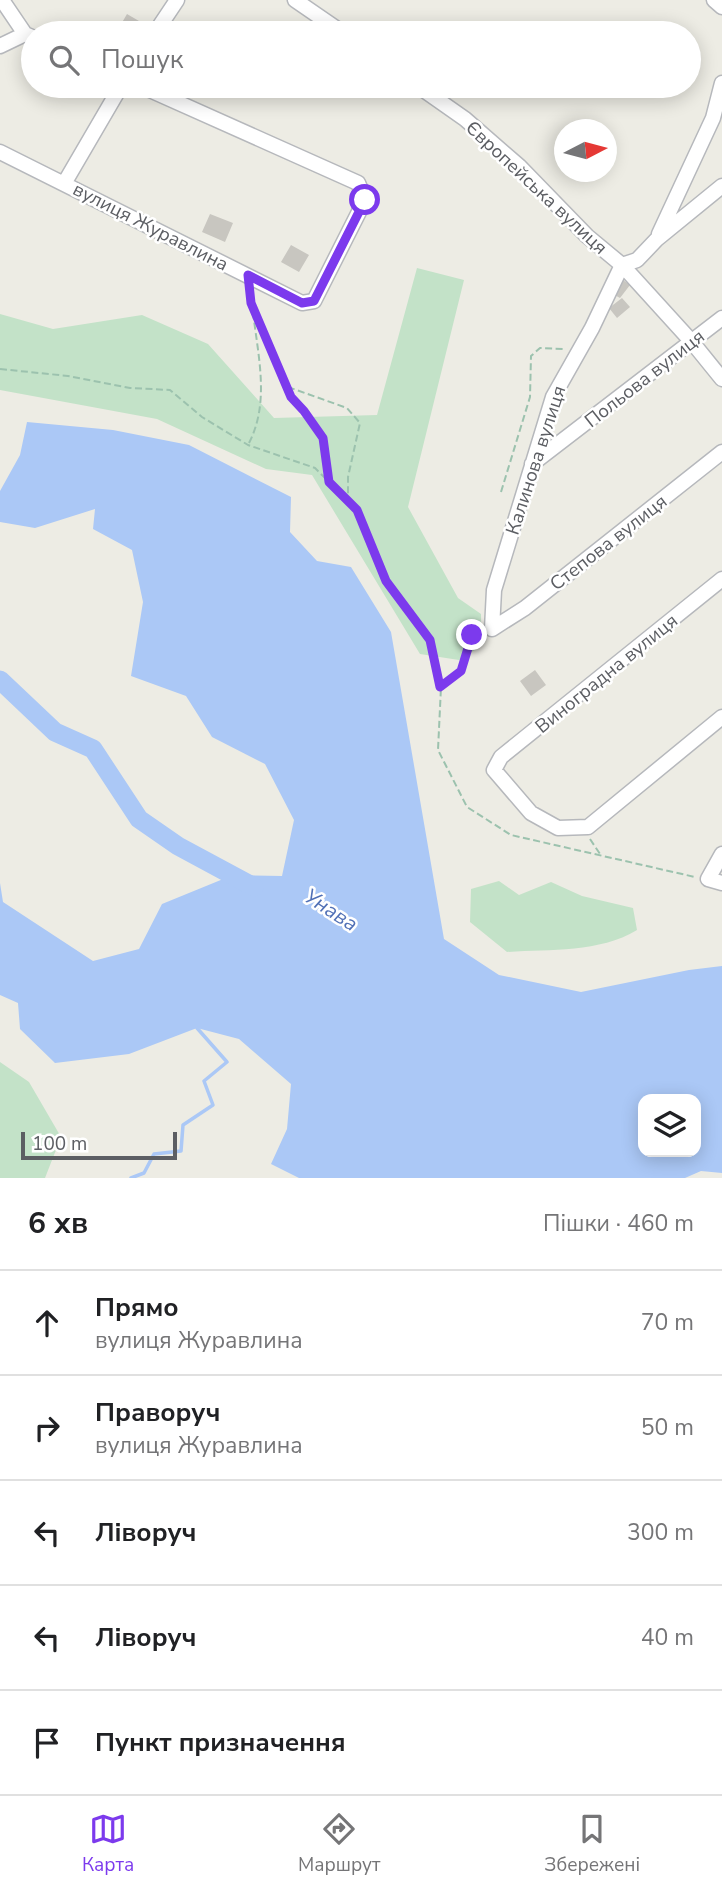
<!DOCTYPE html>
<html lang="uk">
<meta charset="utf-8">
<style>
:root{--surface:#fff;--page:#f2f2f2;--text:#202124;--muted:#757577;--line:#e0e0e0;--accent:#7c3aed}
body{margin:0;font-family:"Nunito Sans",sans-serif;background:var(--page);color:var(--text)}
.controls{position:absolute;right:21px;bottom:21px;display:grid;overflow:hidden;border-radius:14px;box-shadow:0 4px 18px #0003}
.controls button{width:63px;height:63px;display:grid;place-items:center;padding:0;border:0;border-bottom:2px solid var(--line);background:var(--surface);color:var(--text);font:35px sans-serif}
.compass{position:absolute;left:554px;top:119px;width:63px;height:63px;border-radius:50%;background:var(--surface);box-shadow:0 4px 18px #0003;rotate:84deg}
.scale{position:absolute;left:21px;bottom:18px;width:156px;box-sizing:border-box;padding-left:7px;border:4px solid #5c5e63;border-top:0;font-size:19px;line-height:24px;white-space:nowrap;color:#5c5e63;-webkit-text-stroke:5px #fff;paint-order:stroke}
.stop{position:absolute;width:21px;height:21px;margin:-16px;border:5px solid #7c3aed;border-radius:50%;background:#fff}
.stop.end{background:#7c3aed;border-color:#fff;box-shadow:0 2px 7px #0008}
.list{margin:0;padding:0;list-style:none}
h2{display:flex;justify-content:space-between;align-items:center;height:91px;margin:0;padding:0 28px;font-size:30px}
h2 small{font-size:23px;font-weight:400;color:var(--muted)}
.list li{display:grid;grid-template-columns:46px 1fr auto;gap:21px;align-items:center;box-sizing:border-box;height:105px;padding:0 28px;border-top:2px solid var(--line)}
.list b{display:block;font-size:26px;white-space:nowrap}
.list p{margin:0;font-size:23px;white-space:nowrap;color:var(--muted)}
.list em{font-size:23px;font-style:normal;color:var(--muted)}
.icon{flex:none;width:38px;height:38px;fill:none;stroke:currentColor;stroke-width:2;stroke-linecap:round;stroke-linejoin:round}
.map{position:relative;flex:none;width:722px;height:1178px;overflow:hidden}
.search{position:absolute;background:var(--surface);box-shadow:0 4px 18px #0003;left:21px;right:21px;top:21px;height:77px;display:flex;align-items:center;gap:18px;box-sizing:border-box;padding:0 24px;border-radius:38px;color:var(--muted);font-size:26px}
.sheet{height:616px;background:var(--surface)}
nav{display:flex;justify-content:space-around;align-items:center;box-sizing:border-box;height:98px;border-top:2px solid var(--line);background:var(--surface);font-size:19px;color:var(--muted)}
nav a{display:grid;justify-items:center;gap:4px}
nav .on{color:var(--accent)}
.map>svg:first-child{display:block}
.green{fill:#c3e2c8}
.water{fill:#abc8f6;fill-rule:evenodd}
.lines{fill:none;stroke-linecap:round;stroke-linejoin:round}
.stream{stroke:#abc8f6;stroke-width:3.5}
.river{stroke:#abc8f6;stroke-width:19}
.building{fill:#c8c6c0}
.minor-casing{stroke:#b6b8bc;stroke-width:17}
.path{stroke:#9cc2ae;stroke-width:2;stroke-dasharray:7 3.5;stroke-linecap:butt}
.minor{stroke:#fff;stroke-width:14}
.route{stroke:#7c3aed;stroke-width:9}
.labels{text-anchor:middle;stroke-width:5;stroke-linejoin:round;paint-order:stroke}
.street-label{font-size:19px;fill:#5c5e63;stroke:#fff}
.water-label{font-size:21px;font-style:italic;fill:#5070b6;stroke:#fff}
</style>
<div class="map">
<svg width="722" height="1178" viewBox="0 0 722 1178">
<rect width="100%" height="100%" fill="#edece4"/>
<path class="green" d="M417 268 464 280 408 507 458 598 481 614V646L459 660 420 654 312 475 266 469 157 419 0 390V314L53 329 142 315 208 344 274 418 377 415Z
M499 881 519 895 551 882 582 896 633 908 637 930C599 953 550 949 507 952L470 922 471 889Z
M0 1062 29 1082 61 1137 45 1178H0Z"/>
<path class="water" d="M27 422 113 430 189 445 291 497 290 532 317 561 351 567 391 632 444 939 499 975 581 992 689 970 722 966V1173L701 1171 685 1178H299L271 1164 287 1129 291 1084 239 1039 197 1028 129 1054 55 1063 20 1029 18 1003 0 995V883L3 902 93 961 139 949 162 904 233 875 282 876 294 820 265 764 212 737 186 696 131 676 143 602 132 550 93 529 95 509 35 528 0 522V491L20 455ZM643 1099H696V1152H643Z"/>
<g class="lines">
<path class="stream" d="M131 1178 144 1173 154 1154 181 1151 183 1125 213 1105 204 1081 227 1062 197 1028"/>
<path class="river" d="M0 680 55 732 93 749 139 819 178 846 254 887"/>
</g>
<path class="building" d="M127 14 139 21 133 33H116Z
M210 214 233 223 225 242 202 232Z
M291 245 309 255 299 272 281 262Z
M623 280 630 285 620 298 613 294Z
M622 298 630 307 617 318 609 308Z
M535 670 546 685 531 696 520 681Z"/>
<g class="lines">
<defs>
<path id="minor" d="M2 0 25 34
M295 0 343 33
M714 0 722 7
M155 33 177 0
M0 46 25 34 32 37
M418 86 465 119 519 166 587 236 622 265 692 342 722 379
M0 152 302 303 314 301 365 200 358 183 141 86
M65 182 121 86
M659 234 713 118 722 83
M532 464 722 318
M722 579 501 757 494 770 531 813 558 828 588 827 722 717
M492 629 494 590 553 397 592 328 622 265 637 260 657 239 722 186
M492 629 525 608 722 452
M722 854 708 879 722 883"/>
</defs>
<use href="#minor" class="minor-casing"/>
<path class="path" d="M249 290 251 303 291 397 305 411 323 438 329 482
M0 369 68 376 130 388 170 390 202 417 248 445 315 468 357 510 386 581 430 640 441 687 438 750 467 807 511 835 695 877
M288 387 347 408 360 423 348 477V501
M249 443C270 402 258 356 253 312
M501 492 530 397 531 356 540 348 564 349
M441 686 461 671 472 635 478 628
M590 839 600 854"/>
<use href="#minor" class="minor"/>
</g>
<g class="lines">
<path class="route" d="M365 200 314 301 302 303 248 275 251 303 291 397 304 411 323 438 329 482 357 510 386 581 430 640 440 687 461 671 472 635"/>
</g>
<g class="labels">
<g class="street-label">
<text transform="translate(537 187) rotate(43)" y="7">Європейська вулиця</text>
<text transform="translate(151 226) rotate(27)" y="7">вулиця Журавлина</text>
<text transform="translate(644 378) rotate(-38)" y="7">Польова вулиця</text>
<text transform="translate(535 460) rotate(-72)" y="7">Калинова вулиця</text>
<text transform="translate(608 542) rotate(-38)" y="7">Степова вулиця</text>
<text transform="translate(606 673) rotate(-39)" y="7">Виноградна вулиця</text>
</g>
<g class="water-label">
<text transform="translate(331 910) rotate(33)" y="7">Унава</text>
</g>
</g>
</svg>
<div class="controls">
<button><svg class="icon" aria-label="layers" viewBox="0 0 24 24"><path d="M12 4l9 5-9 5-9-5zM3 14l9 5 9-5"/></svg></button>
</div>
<svg class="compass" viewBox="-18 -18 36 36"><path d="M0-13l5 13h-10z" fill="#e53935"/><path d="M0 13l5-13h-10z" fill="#757577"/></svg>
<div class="scale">100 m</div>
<div class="stop" style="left:365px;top:200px"></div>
<div class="stop end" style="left:472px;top:635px"></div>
<div class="search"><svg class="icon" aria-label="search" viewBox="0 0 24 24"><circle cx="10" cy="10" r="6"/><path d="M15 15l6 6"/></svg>Пошук</div>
</div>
<section class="sheet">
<h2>6 хв<small>Пішки · 460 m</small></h2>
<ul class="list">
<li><svg class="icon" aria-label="ahead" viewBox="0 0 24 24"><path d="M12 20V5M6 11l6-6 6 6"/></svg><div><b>Прямо</b><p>вулиця Журавлина</p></div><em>70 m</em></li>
<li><svg class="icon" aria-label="right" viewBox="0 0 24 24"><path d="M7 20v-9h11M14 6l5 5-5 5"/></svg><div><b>Праворуч</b><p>вулиця Журавлина</p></div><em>50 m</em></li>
<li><svg class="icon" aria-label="left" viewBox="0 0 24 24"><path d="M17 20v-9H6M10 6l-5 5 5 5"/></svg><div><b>Ліворуч</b></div><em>300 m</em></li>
<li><svg class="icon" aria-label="left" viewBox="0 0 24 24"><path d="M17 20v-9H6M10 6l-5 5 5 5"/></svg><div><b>Ліворуч</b></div><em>40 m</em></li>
<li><svg class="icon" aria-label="arrive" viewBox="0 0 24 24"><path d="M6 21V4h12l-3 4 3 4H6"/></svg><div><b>Пункт призначення</b></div></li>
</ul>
</section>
<nav>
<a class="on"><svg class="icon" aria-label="map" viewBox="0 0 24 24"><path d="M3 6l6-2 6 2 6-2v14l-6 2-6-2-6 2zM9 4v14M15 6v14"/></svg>Карта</a>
<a><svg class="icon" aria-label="directions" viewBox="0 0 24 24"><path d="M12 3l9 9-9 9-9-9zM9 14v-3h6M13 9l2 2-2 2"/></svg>Маршрут</a>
<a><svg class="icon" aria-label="saved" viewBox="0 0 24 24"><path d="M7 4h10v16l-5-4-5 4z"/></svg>Збережені</a>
</nav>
